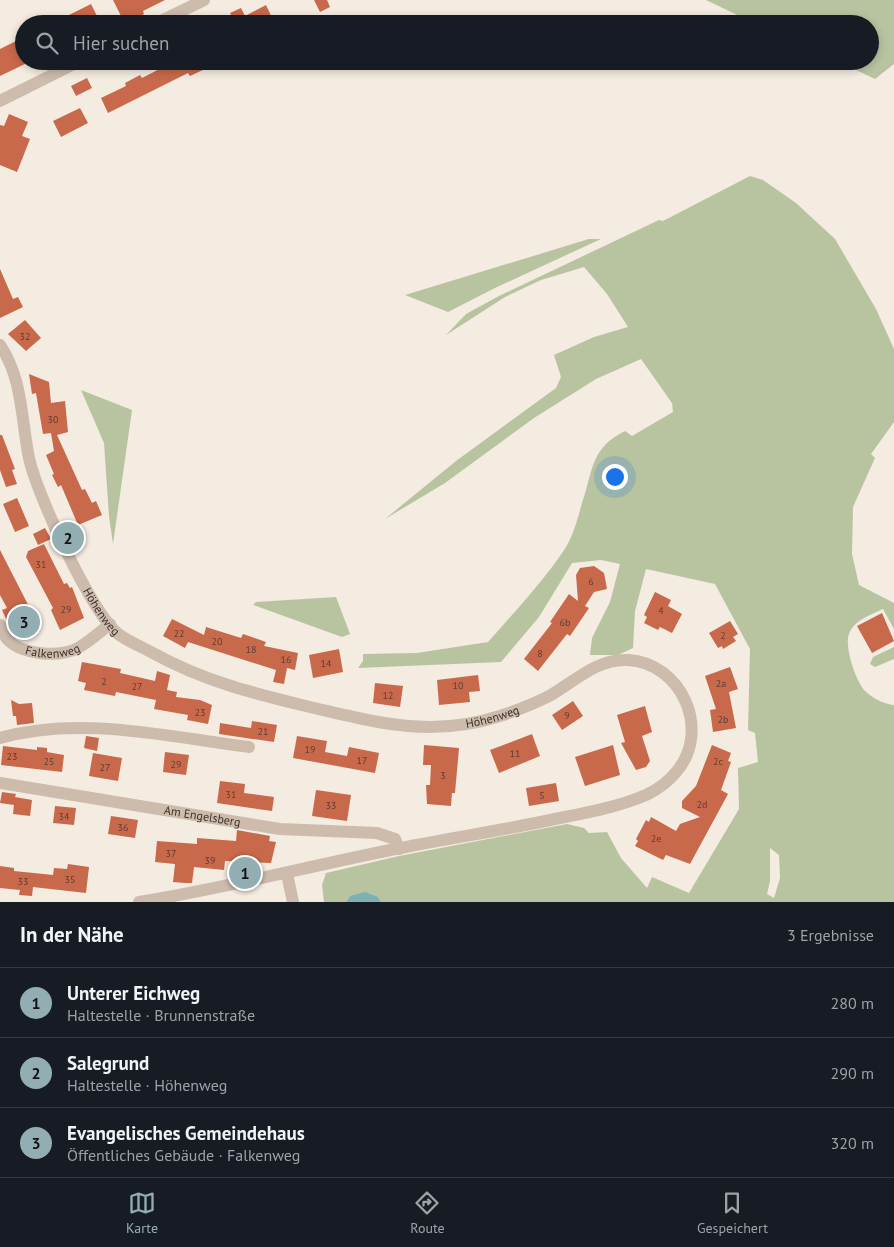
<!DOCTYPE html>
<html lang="de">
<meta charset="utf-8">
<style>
:root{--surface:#171b24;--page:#242831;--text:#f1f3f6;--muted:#9ea1a6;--line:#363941;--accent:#92aeb2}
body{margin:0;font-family:"PT Sans",sans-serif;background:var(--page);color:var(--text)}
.you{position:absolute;left:614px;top:476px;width:18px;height:18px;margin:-12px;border:4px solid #fff;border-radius:50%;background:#1a73e8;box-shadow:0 0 0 8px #1a73e833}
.badge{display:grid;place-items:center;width:32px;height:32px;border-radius:50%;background:var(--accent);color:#111;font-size:16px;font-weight:700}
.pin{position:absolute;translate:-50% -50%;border:2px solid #fff;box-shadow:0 1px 5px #0006}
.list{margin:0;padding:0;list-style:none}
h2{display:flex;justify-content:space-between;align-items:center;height:65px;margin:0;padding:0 20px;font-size:21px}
h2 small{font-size:16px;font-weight:400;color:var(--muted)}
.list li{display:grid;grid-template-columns:32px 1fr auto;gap:15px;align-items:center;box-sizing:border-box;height:70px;padding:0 20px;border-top:1px solid var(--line)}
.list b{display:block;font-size:19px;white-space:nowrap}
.list p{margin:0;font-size:16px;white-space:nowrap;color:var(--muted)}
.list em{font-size:16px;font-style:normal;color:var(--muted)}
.icon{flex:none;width:28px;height:28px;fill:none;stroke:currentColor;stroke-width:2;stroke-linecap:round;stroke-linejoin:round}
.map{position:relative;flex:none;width:894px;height:902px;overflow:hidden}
.search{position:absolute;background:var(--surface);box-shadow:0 2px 8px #0003;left:15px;right:15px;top:15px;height:55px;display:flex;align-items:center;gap:12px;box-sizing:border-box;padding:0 18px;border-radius:28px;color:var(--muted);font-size:19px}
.sheet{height:275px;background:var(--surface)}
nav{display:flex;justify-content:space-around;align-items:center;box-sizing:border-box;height:70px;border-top:1px solid var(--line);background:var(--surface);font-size:14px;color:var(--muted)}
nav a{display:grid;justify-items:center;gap:2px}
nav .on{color:var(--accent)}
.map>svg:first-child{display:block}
.green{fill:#b8c4a0;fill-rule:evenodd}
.water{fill:#7fb0b2}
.building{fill:#c8694b}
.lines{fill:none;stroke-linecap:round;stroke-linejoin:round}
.street{stroke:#cdbbac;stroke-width:12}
.labels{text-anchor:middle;stroke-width:5;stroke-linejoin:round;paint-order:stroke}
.number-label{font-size:10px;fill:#5e3e33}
.street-label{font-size:12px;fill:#3b302b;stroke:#fbf5ee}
</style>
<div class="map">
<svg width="894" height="902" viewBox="0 0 894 902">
<rect width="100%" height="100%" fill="#f4ebe1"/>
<path class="green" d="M706 0H894V64L875 79 837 61H870V24H756Z
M750 176 763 180 796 203 835 239 876 309 894 349V422L871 454 875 458 853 507 852 554 859 585 894 603V629L883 609C871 615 854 620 849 634 844 646 856 683 866 692 874 699 884 704 894 705V902H381L378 897 350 896 346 902H324L322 885 326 873 399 856 567 824 584 828 589 833 607 832 621 858 647 888 652 877 689 893 739 809 738 768 758 762 755 733 748 730 750 649 715 584 646 569 635 611 633 648 618 655H590L592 638 610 602 620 564 601 560 572 563 539 617 501 662 358 668 363 661V654L417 653 488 642C515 611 544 581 566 547 574 534 578 517 582 503 593 472 590 448 625 431L632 436 673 412 672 403 641 359 596 379 534 418 445 483 385 519 456 461 556 388 561 377 554 355 594 337 628 327 607 294 584 267 541 280 505 297 446 335 466 314 499 296 659 220 663 221ZM770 848 779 855 780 878 774 898 767 894 770 881Z
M589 239H601L497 287 448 312 405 295Z
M81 390 132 410 113 544 109 516 104 443Z
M336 597 350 634 342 637 253 605 256 602Z
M894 647V659L875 667 870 664 873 657Z"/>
<path class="water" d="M365 892 378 897 381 902H346L350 896Z"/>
<path class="building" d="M113 0H165L143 11 144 14 125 24Z
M314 0H327L330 7 320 12Z
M91 4 101 24H51Z
M266 5 275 24H230L234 21 230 13 241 8 245 16Z
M16 41 27 63 0 76V49Z
M175 61H222L190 76 188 73 108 113 101 98 126 86 125 83 140 75 142 78Z
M87 78 92 88 76 96 71 86Z
M80 108 88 123 61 137 53 121Z
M9 114 28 122 22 136 30 139 17 172 0 165V125L4 126Z
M0 269 13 299 18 297 23 307 0 318Z
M25 320 41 338 26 351 8 334Z
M29 374 49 382 51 403 65 401 68 432 57 435 82 490 85 489 92 503 96 501 102 515 78 525 61 485 58 487 52 475 54 474 46 455 54 451 51 433 43 434 36 393 32 394Z
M0 435H2L15 469 12 470 17 484 6 487 0 470Z
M17 498 29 526 15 532 3 504Z
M45 528 51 539 38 545 33 534Z
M44 544 64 584 67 583 70 588 72 587 84 618 60 630 51 610 53 608 26 557 28 551Z
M0 550 39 626 20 635 13 621 8 623 2 610 7 608 0 595Z
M594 566 604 573 607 589 594 592 585 606 589 608 570 636 567 634 538 671 524 659 552 623 550 622 569 594 578 601 576 575 580 568Z
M655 592 671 600 668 606 682 614 672 633 660 627 658 630 644 623 647 617 644 615Z
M882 613 894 641 872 653 857 626Z
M172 619 204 635 206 627 241 638 243 634 266 642 264 646 298 653 295 670 287 668 284 684 273 682 276 670 188 642 185 648 163 636Z
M730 621 738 634 733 637 736 641 723 649 722 646 718 648 709 633Z
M339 649 343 672 313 678 309 655Z
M82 662 121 669 120 673 155 681 157 671 170 675 167 690 177 692 176 697 200 700 212 705 208 724 187 720 188 715 154 709 156 700 116 692 115 696 84 690 86 683 78 681Z
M730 667 738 689 729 692 736 728 713 732 710 710 716 709 705 676Z
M478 675 480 691 469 692 470 702 439 705 437 680Z
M375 683 403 686 400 707 373 703Z
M11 700 19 704 32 703 34 723 17 725 16 716H13Z
M573 701 583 716 562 730 552 715Z
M645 706 652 732 642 736 650 761 646 767 636 770 621 743 625 742 617 715Z
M252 721 277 725 274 742 219 734 220 723 251 728Z
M532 734 540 756 499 773 490 750Z
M86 736 99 738 97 751 84 748Z
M297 736 327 741 325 752 347 756 349 747 379 753 375 773 293 758Z
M424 745 459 748 455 793H452L451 806 427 804 426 785H430L431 765H423Z
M613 745 620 775 585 786 575 757Z
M712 745 731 753 728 761 731 762 721 790 728 794 690 864 666 855 663 860 635 846 638 841 636 839 646 820 649 822 651 817 676 831 680 824 700 817 682 808V801L696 786Z
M3 746 37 750V747L47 748V752L64 755 62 772 1 765Z
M165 752 189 755 186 775 163 772Z
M93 753 122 758 118 781 89 776Z
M220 781 245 784 244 793 274 797 272 811 217 803Z
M556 783 559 801 529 806 526 788Z
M316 790 351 795 347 821 312 816Z
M2 792 16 794 15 797 32 800 30 816 13 814 14 805 0 803Z
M55 806 76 808 74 825 53 823Z
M111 816 138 820 135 838 108 834Z
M237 830 270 836 269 841 276 842 271 863 225 861 224 870 194 867 192 883H185L173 882 175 864 155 862 157 841 197 844V838L236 841Z
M68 864 89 867 86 893 33 887 32 896 19 895 20 890 0 888V866L14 868V871L53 875 54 868 67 869Z"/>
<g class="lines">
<g class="street">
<path d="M155 24 204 0"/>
<path d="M0 101 80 61"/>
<path id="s1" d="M0 345C23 379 21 419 29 458 37 495 90 609 117 633 127 641 140 646 151 652 205 682 256 694 314 708 353 717 391 727 430 727 453 727 478 723 500 716 518 710 534 704 551 695 575 681 598 658 628 660 682 663 711 730 677 771 669 781 659 789 646 795 618 807 586 813 555 819 504 830 452 838 401 848 313 865 227 888 139 902"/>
<path id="s2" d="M0 625C2 629 4 635 7 639 22 655 59 658 78 648 89 642 100 632 110 624"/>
<path d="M0 738C80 715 169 737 249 747"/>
<path id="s3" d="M0 783 280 829 377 833 395 839 399 849"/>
<path d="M287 874 293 902"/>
</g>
</g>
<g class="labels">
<g class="number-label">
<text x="25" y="340">32</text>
<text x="53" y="423">30</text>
<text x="41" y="568">31</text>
<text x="591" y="585">6</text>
<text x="66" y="613">29</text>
<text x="661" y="614">4</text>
<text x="565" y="626">6b</text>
<text x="179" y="637">22</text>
<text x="723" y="639">2</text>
<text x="217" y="645">20</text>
<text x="251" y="653">18</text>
<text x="540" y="657">8</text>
<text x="286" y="663">16</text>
<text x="326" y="667">14</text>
<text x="104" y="685">2</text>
<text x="721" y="687">2a</text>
<text x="458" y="689">10</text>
<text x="137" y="690">27</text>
<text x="388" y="699">12</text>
<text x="200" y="716">23</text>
<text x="567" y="719">9</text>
<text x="723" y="723">2b</text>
<text x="263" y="735">21</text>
<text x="310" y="753">19</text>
<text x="515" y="757">11</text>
<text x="12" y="760">23</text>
<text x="362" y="764">17</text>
<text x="49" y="765">25</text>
<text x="718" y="765">2c</text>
<text x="176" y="768">29</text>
<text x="105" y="771">27</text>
<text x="443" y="779">3</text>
<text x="231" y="798">31</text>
<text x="542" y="799">5</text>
<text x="702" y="808">2d</text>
<text x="331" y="809">33</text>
<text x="64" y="820">34</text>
<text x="123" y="831">36</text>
<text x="656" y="842">2e</text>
<text x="171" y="857">37</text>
<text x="210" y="864">39</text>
<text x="70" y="883">35</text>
<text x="23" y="885">33</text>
</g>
<g class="street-label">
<text dy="4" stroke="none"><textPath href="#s1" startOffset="288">Höhenweg</textPath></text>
<text dy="4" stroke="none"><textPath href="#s2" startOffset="65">Falkenweg</textPath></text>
<text dy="4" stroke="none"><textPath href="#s1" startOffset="708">Höhenweg</textPath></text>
<text dy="4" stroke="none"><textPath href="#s3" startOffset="205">Am Engelsberg</textPath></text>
</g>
</g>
</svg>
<div class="you"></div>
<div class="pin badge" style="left:245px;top:873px">1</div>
<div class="pin badge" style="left:68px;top:538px">2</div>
<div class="pin badge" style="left:24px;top:622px">3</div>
<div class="search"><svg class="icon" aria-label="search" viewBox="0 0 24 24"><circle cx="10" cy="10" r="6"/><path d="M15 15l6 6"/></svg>Hier suchen</div>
</div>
<section class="sheet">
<h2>In der Nähe<small>3 Ergebnisse</small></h2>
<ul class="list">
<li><span class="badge">1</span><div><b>Unterer Eichweg</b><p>Haltestelle · Brunnenstraße</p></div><em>280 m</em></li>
<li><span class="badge">2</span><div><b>Salegrund</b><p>Haltestelle · Höhenweg</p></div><em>290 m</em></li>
<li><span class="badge">3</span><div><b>Evangelisches Gemeindehaus</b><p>Öffentliches Gebäude · Falkenweg</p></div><em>320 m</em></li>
</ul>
</section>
<nav>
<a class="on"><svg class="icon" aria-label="map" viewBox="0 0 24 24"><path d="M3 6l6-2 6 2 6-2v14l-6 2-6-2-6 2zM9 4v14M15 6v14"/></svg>Karte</a>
<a><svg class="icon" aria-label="directions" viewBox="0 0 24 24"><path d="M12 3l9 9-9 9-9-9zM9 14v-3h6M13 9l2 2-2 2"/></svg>Route</a>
<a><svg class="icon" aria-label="saved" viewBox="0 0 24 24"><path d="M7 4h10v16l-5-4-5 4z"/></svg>Gespeichert</a>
</nav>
